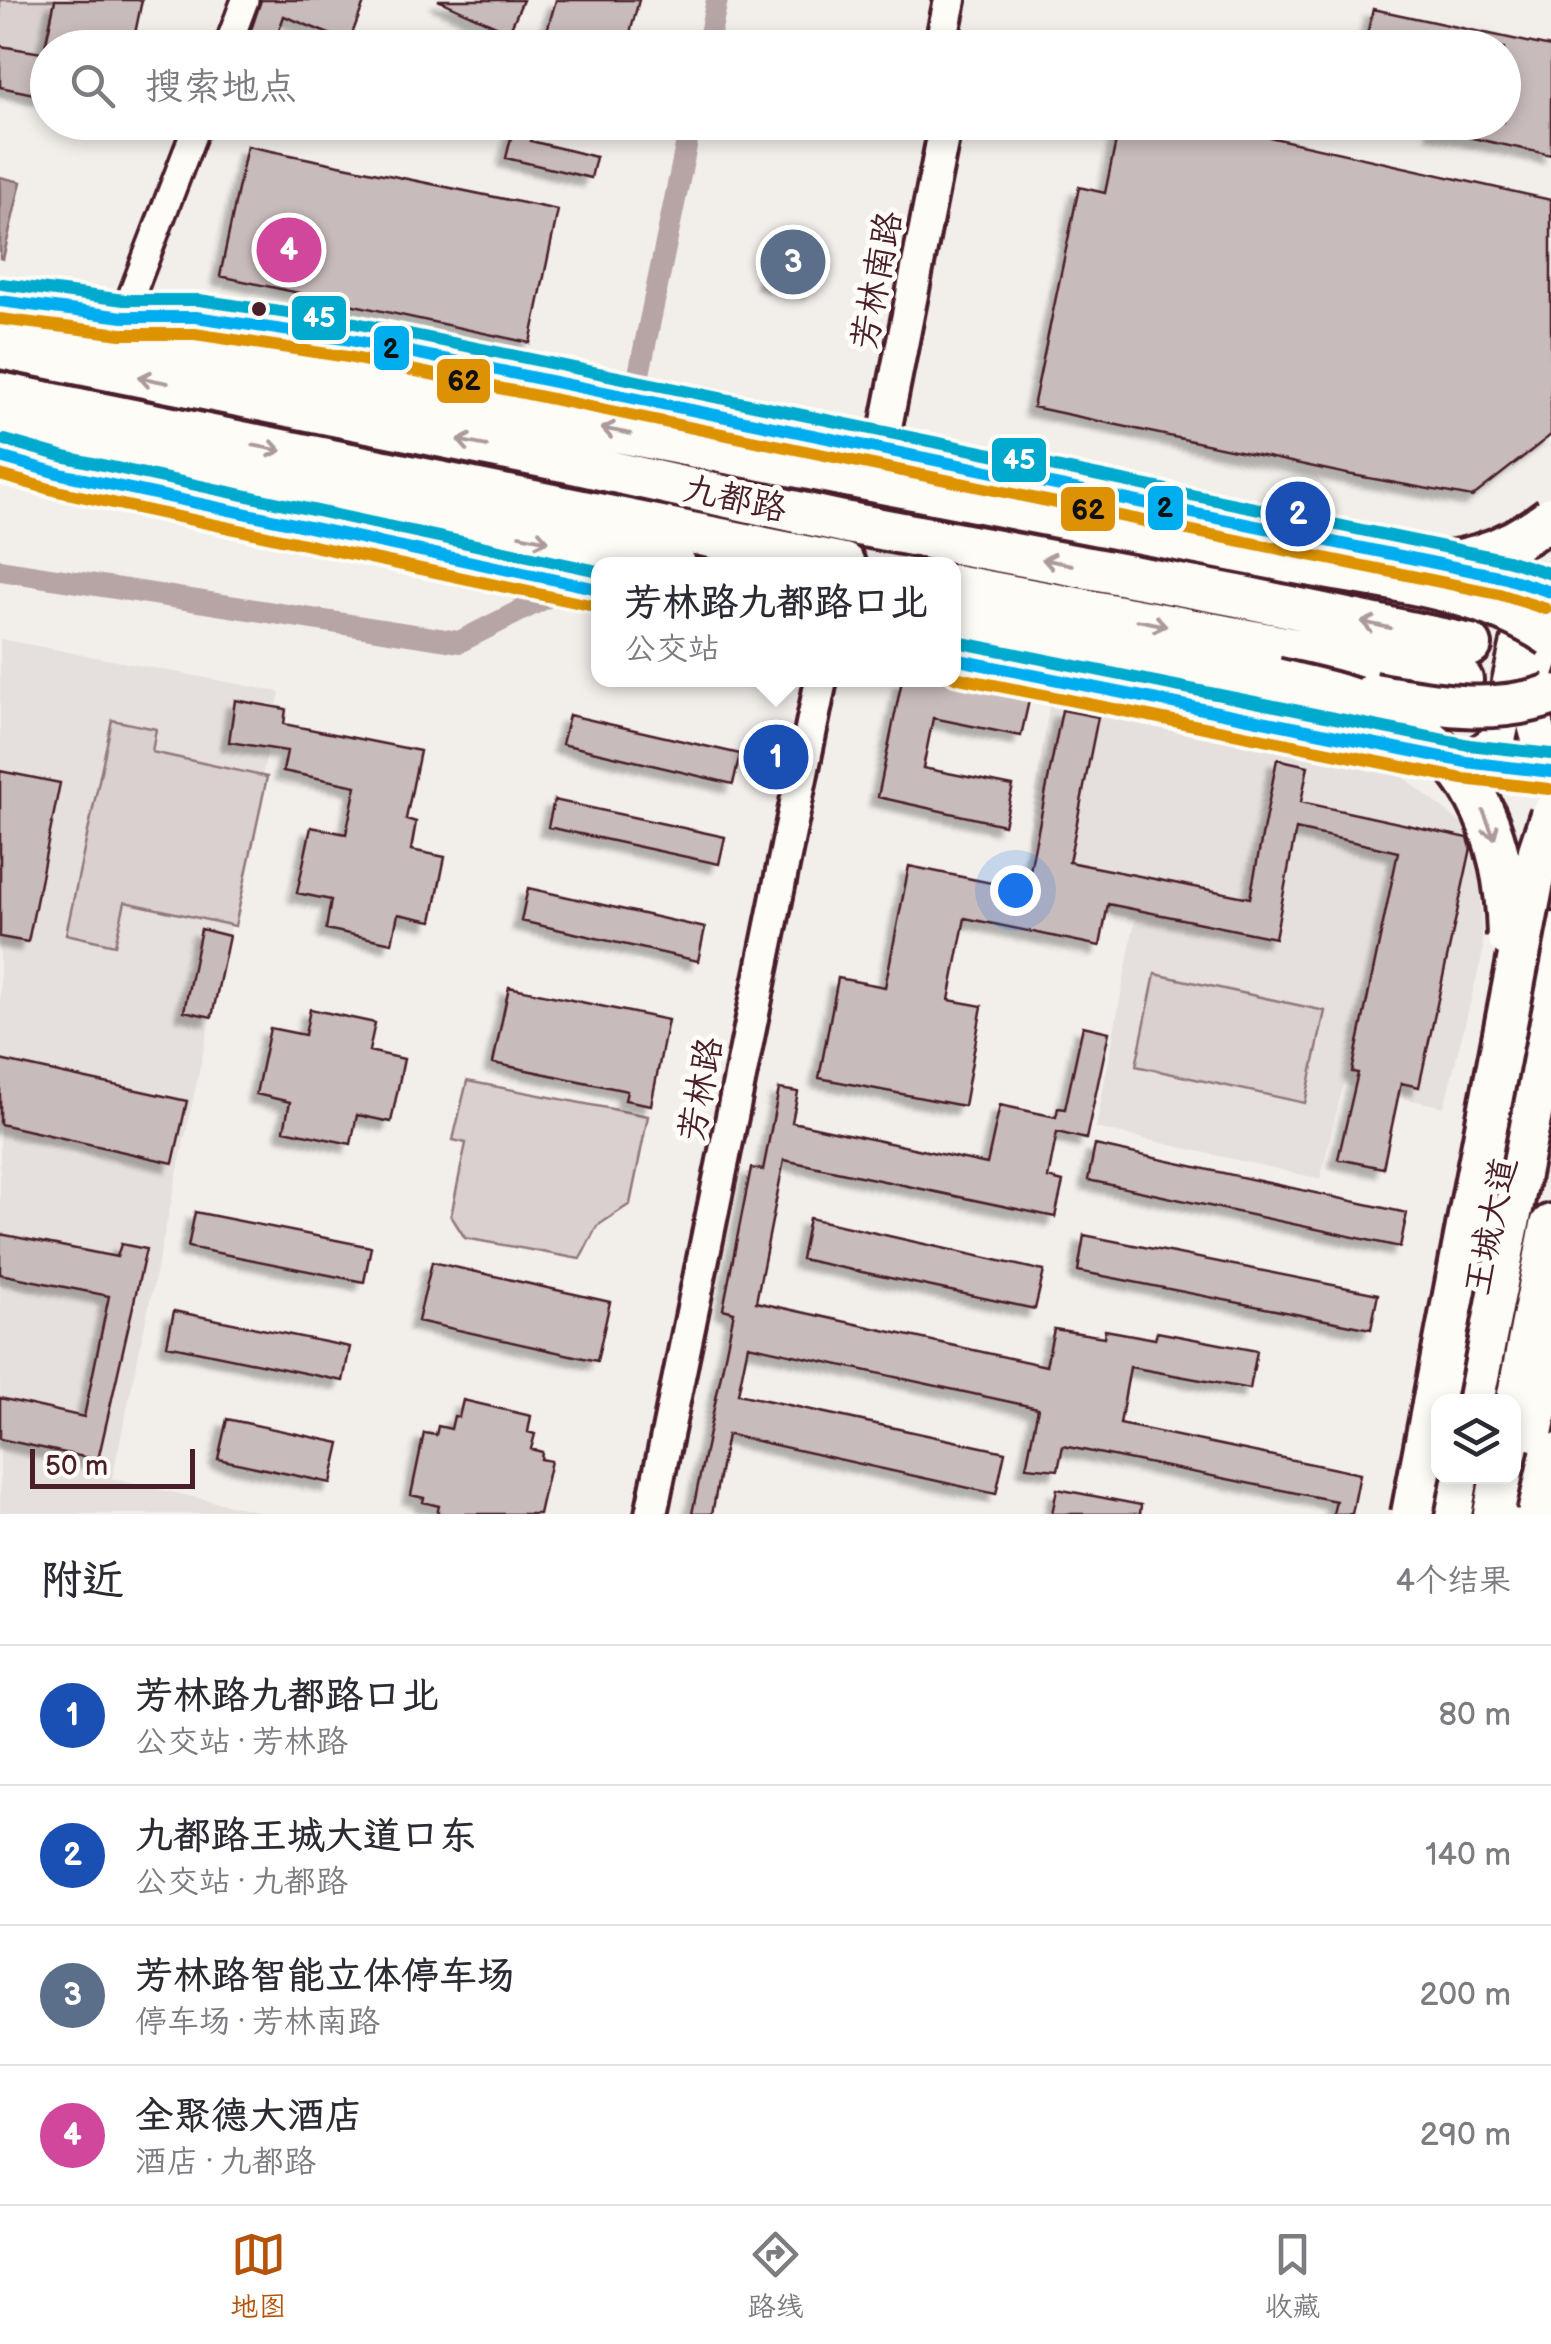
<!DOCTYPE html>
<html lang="zh">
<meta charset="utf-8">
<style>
:root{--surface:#fff;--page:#f7f7f7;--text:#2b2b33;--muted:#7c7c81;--line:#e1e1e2;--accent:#b45309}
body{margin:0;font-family:"Balsamiq Sans","LXGW WenKai TC",sans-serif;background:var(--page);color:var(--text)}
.controls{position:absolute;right:30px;bottom:30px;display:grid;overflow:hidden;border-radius:20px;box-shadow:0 5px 15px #0003}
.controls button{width:90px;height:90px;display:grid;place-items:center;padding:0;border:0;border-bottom:2px solid var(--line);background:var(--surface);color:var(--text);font:50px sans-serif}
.scale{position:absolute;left:30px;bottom:25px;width:165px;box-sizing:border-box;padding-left:10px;border:5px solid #4a1f2b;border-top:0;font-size:28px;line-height:35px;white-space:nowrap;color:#4a1f2b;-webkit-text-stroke:8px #fdfcf7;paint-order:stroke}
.you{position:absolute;left:1015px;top:890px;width:35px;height:35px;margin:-25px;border:8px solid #fff;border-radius:50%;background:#1a73e8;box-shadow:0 0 0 15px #1a73e833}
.badge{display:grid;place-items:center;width:65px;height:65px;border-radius:50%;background:var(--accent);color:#fff;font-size:32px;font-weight:700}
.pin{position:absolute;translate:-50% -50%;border:5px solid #fff;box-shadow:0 2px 10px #0006}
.popup{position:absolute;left:591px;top:557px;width:370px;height:130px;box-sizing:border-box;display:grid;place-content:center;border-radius:20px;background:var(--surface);filter:drop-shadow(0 2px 8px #0005);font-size:32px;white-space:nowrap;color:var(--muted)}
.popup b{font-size:38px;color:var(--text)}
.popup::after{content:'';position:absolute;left:50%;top:100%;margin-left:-20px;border:20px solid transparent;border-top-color:var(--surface)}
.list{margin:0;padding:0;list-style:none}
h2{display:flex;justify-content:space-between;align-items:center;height:130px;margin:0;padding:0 40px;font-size:42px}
h2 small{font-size:32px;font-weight:400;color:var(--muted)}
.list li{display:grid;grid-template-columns:65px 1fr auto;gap:30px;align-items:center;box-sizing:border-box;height:140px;padding:0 40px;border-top:2px solid var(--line)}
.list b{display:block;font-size:38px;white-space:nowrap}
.list p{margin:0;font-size:32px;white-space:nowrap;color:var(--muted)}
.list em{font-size:32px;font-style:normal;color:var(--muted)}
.icon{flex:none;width:55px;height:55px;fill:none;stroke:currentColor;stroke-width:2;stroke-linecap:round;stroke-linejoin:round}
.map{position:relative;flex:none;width:1551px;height:1514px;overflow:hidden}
.search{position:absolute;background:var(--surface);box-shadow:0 5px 15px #0003;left:30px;right:30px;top:30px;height:110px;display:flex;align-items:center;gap:25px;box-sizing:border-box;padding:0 35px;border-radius:55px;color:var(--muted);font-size:38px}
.sheet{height:690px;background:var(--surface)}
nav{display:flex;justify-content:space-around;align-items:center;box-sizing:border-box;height:140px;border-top:2px solid var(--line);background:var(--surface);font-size:28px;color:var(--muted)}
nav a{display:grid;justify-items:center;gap:5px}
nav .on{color:var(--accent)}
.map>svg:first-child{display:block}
.built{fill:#e5dfdd}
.green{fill:#d9d0cf;stroke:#92787d;stroke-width:2.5}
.water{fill:#b7a5a6;stroke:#8b6f75;stroke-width:2.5}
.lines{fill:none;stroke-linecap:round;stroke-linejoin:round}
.canal{stroke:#b7a5a6;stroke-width:22}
.building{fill:#c8bbbb;stroke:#4a1f2b;stroke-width:2.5;filter:url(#shadow)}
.minor-casing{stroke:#4a1f2b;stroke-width:32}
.tertiary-casing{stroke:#4a1f2b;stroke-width:38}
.secondary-casing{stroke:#4a1f2b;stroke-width:42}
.primary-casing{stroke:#4a1f2b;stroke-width:48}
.trunk-casing{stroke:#4a1f2b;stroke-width:48}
.minor{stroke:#fdfcf7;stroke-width:25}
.tertiary{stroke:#fdfcf7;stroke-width:30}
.secondary{stroke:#fdfcf7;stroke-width:35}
.primary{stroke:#fdfcf7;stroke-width:40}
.trunk{stroke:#fdfcf7;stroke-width:40}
.primary-bridge-casing{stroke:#4a1f2b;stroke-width:48;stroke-linecap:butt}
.primary-bridge{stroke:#fdfcf7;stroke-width:40}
.bus-1-casing{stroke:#fdfcf7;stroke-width:20}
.bus-2-casing{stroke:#fdfcf7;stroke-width:20}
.bus-3-casing{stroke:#fdfcf7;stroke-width:20}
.bus-1{stroke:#00aeef;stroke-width:12}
.bus-2{stroke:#dd9206;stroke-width:12}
.bus-3{stroke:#00a9ce;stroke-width:12}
.oneway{stroke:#ac999b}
.bus-dot{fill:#4a1f2b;stroke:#fdfcf7;stroke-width:4}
.labels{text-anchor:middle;stroke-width:10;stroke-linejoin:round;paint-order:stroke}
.street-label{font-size:35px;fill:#4a1f2b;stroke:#fdfcf7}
.line-badge{stroke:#fdfcf7;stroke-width:4}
.badge-label{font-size:28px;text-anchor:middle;font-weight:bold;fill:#fff}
.pale-badge-label{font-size:28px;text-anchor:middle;font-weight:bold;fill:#111}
</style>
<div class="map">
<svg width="1551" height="1514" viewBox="0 0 1551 1514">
<defs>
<filter id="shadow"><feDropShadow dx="-8" dy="8" stdDeviation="2.5" flood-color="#0004"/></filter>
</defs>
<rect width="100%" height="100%" fill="#f2efeb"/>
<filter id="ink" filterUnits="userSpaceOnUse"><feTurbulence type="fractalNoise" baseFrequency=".01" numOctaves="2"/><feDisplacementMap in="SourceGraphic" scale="20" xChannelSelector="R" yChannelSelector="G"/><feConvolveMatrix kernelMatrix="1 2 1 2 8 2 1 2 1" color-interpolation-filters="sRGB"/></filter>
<g filter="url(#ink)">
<path class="built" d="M0 639 280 692 112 1479 270 1514H0Z
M1051 694 1390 766 1477 836 1483 952 1444 1107 1343 1085 1320 1179 1096 1128 1135 919 1019 894Z"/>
<path class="green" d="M0 0H55L43 54 0 46Z
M112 720 156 729 152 752 267 777 235 926 125 902 115 945 66 934Z
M1155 974 1325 1011 1305 1103 1136 1066Z
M467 1081 648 1116 630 1204 597 1226 580 1259 465 1238 451 1216 466 1143 453 1140Z"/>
<path class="water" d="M0 177 21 182 3 259 0 258Z"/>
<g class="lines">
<path class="canal" d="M707 48 717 0
M632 408 691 122
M0 570 459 642 563 589 569 580"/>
</g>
<path class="building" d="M55 0H142L132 48H45Z
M261 0H365L349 42 284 16 273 48H245Z
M438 0H523L509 32Z
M556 0H639L626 48H542Z
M1373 9 1551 47V155L1435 130 1436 122H1504V48H1364Z
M0 46 48 54V97L0 87Z
M515 122H535L531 141 596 157 591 178 506 158Z
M1120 122H1202L1551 200V435L1472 497 1347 474 1033 407 1079 187 1105 193Z
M247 146 558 210 530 343 220 276Z
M774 234 820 242 812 289 766 281Z
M902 680H949L1030 696 1021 736 933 718 923 768 1013 786 1004 825 878 797Z
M235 700 286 709 284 724 420 751 406 819 416 822 411 850 445 857 432 921 398 914 392 943 326 929 331 900 297 893 311 827 346 834 356 786 283 771 287 751 229 742Z
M1062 710 1098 717 1069 862 1250 898 1277 759 1308 766 1301 802 1468 838 1471 848 1419 1087 1401 1083 1383 1168 1338 1159 1358 1073 1352 1072 1398 852 1296 829 1275 938 1108 904 1100 946 965 918 949 1000 982 1006 964 1106 819 1078 838 978 885 987 909 866 1001 885 1004 870 1029 876Z
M569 715 740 754 733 784 562 744Z
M0 771 60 783 28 942 0 937Z
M554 800 725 837 719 864 548 827Z
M528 888 705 928 698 961 521 921Z
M201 929 229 936 212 1017 184 1011Z
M509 987 668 1020 651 1105 625 1100 627 1091 493 1063Z
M310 1009 375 1023 369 1051 404 1059 391 1122 357 1115 351 1144 284 1130 290 1102 256 1094 270 1028 305 1035Z
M1083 1026 1109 1032 1086 1139 1057 1132 1048 1178 1063 1182 1055 1217 784 1160 756 1302 1046 1366 1054 1329 1104 1337 1105 1330 1155 1339 1157 1332 1257 1351 1250 1389 1130 1367 1120 1424 1360 1474 1352 1514H1333L1336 1501 1063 1446 1058 1470 1026 1467 1038 1408 748 1345 738 1394 1005 1452 996 1494 730 1435H727L712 1514H692L734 1312 723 1309 751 1168 763 1170 779 1089 798 1092 792 1122 987 1164 1000 1105 1056 1117 1058 1108 1065 1109Z
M0 1060 187 1101 173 1163 0 1124Z
M1095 1145 1407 1213 1400 1247 1088 1180Z
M195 1212 371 1247 364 1282 188 1247Z
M809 1218 1044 1271 1035 1309 801 1259Z
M0 1234 117 1257 121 1244 146 1249 98 1460 0 1439V1398L84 1417 109 1296 0 1274Z
M1084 1235 1378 1294 1371 1329 1078 1271Z
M432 1262 610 1302 597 1361 418 1321Z
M174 1311 350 1347 343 1381 167 1345Z
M463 1400 531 1416 528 1432 535 1434 531 1449 542 1452 541 1459 551 1461 539 1514H437L439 1506 423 1502 424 1498 411 1495 424 1433 436 1435 438 1426 451 1429 454 1416 459 1417Z
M227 1419 340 1443 331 1483 218 1459Z
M1057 1489 1141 1505 1140 1514H1052Z"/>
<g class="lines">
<defs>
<path id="minor" d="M227 48 245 0
M119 328 198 122"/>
<path id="tertiary" d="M940 48 950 0
M881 452 946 122
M651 1514 821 680"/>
<path id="secondary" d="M0 301 123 317H196L351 340 1503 577 1551 592
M35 467 598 589
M1551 639C1524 679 1529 724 1551 764
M954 659 1466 762 1551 772
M1466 762 1497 742 1522 630 1509 595"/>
<path id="primary" d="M36 334 114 341 261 363 1296 563
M0 348 568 462 843 522 1238 596 1471 645
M0 393 844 564
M0 422 95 452 675 564
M0 449 61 474
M954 585 1462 680
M954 618 1275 679
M1526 1052 1551 933
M1516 1514 1551 1337"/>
<path id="trunk" d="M1473 1402 1551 1015
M1514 1415 1551 1225
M1451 1514 1458 1476
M1494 1514 1501 1476"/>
</defs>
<use href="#minor" class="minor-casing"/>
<use href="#tertiary" class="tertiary-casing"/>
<use href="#secondary" class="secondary-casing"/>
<use href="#primary" class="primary-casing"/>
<use href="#trunk" class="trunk-casing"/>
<use href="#minor" class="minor"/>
<use href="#tertiary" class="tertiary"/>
<use href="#secondary" class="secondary"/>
<use href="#primary" class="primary"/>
<use href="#trunk" class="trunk"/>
<defs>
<path id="primary-bridge" d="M1296 563C1382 579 1476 586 1551 636
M1397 564C1457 567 1503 554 1551 517
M1275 679C1307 687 1341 693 1371 706 1472 747 1506 835 1508 936
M1373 694C1433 704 1492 716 1551 695
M1412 1514 1539 851 1551 815
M1538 1514 1551 1454"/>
</defs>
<use href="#primary-bridge" class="primary-bridge-casing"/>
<use href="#primary-bridge" class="primary-bridge"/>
<defs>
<path id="bus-1" d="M0 301 123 317H196L351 340 1503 577 1551 592
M0 457 61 474 598 589
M954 659 1466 762 1551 772"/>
<path id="bus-2" d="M0 319 121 334H195L348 357 1499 594 1546 609
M0 475 57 491 594 606
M954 677 1463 779 1549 789"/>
<path id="bus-3" d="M2 284 124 300H199L355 323 1507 560 1551 574
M5 440 65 457 598 571
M957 642 1469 745 1551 754"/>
</defs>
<use href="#bus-1" class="bus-1-casing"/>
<use href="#bus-2" class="bus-2-casing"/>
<use href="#bus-3" class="bus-3-casing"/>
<use href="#bus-1" class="bus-1"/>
<use href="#bus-2" class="bus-2"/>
<use href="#bus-3" class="bus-3"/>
</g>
<defs><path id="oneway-shaft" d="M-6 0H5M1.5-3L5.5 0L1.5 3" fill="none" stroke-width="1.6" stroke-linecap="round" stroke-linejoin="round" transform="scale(2.5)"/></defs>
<g class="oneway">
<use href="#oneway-shaft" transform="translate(153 380) rotate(-169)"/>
<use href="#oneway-shaft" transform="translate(616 431) rotate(-169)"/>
<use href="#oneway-shaft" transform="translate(472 443) rotate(-169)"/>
<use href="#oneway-shaft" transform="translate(267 448) rotate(11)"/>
<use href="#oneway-shaft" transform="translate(534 538) rotate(11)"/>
<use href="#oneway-shaft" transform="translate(1057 562) rotate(-169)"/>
<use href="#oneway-shaft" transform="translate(1152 623) rotate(11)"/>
<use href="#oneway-shaft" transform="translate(1376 625) rotate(-168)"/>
<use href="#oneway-shaft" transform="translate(1489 825) rotate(68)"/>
</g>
</g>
<circle class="bus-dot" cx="259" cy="309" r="9"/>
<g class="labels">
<g class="street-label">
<text transform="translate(876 280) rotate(-79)" y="12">芳林南路</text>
<text transform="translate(735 498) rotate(12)" y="12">九都路</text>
<text transform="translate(700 1089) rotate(-79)" y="12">芳林路</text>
<text transform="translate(1490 1226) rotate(-78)" y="12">王城大道</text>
</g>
</g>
<g class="line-badge">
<rect x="290" y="294" width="58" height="48" rx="10" fill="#00a9ce"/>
<rect x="372" y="324" width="39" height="48" rx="10" fill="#00aeef"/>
<rect x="435" y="357" width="57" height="48" rx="10" fill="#dd9206"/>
<rect x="990" y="436" width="58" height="48" rx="10" fill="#00a9ce"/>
<rect x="1146" y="484" width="39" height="48" rx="10" fill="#00aeef"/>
<rect x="1059" y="485" width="58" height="48" rx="10" fill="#dd9206"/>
</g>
<g class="badge-label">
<text x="319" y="327">45</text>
<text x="1019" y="469">45</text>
</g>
<g class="pale-badge-label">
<text x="391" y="358">2</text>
<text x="464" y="390">62</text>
<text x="1165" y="517">2</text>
<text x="1088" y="519">62</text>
</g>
</svg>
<div class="controls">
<button><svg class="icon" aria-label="layers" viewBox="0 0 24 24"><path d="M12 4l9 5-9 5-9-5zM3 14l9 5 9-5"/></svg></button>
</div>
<div class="scale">50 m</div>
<div class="you"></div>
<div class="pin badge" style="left:776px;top:757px;background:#1a4fb4">1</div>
<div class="popup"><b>芳林路九都路口北</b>公交站</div>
<div class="pin badge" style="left:1298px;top:514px;background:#1a4fb4">2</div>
<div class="pin badge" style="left:793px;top:262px;background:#5c6f8a">3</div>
<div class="pin badge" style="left:289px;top:250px;background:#d1479c">4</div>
<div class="search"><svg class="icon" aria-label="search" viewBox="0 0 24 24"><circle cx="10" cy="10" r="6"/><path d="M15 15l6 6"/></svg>搜索地点</div>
</div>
<section class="sheet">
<h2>附近<small>4个结果</small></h2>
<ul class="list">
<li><span class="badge" style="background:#1a4fb4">1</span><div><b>芳林路九都路口北</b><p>公交站 · 芳林路</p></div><em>80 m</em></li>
<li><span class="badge" style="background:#1a4fb4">2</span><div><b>九都路王城大道口东</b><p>公交站 · 九都路</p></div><em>140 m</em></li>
<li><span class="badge" style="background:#5c6f8a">3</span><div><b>芳林路智能立体停车场</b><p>停车场 · 芳林南路</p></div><em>200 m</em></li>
<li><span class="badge" style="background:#d1479c">4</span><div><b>全聚德大酒店</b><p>酒店 · 九都路</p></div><em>290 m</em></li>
</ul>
</section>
<nav>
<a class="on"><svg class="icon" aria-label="map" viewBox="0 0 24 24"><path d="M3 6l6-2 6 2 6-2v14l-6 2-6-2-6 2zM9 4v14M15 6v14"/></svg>地图</a>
<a><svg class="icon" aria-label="directions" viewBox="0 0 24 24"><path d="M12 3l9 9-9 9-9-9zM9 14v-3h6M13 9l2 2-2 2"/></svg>路线</a>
<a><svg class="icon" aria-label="saved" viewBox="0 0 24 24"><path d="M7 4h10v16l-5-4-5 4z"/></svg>收藏</a>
</nav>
